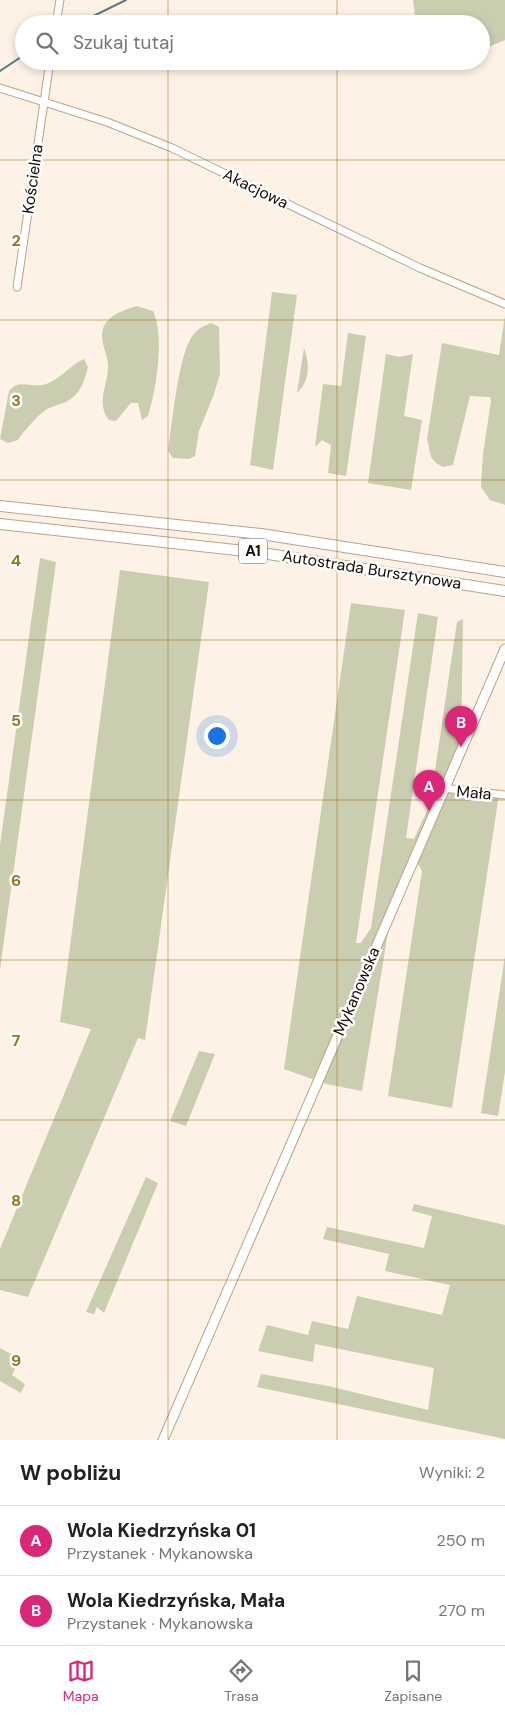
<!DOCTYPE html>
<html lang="pl">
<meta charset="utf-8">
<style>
:root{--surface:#fff;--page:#f2f2f2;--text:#222;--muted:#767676;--line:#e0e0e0;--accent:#db2777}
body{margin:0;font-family:"DM Sans",sans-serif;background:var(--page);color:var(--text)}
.you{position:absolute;left:216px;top:735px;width:18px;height:18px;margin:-12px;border:4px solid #fff;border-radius:50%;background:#1a73e8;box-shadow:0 0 0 8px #1a73e833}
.badge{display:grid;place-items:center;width:32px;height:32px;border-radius:50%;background:var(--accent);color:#fff;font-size:16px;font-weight:700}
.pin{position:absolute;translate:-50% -41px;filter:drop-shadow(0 1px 2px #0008)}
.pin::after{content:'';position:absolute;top:26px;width:18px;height:15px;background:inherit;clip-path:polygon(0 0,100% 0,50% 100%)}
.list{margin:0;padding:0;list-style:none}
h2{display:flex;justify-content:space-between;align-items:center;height:65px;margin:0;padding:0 20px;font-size:21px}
h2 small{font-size:16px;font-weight:400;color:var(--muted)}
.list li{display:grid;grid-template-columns:32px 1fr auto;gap:15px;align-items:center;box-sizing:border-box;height:70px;padding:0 20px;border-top:1px solid var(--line)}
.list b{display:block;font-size:19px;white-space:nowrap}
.list p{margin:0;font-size:16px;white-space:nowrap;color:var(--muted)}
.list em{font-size:16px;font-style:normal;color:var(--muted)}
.icon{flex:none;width:28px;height:28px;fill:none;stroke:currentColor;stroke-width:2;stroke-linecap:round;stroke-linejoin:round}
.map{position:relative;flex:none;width:505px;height:1440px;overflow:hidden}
.search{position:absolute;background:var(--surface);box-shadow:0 2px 8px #0003;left:15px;right:15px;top:15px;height:55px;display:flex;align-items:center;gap:12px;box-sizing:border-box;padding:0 18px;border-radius:28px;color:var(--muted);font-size:19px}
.sheet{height:205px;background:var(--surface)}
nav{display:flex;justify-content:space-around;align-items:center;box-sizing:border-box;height:70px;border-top:1px solid var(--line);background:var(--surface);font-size:14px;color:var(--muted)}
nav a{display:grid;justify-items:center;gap:2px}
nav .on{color:var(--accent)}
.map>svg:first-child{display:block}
.green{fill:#cacdaf}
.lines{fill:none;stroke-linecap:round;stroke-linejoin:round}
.stream{stroke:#587a81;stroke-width:2}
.minor-casing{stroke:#bea287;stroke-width:9}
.major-casing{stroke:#bea287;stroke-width:11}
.highway-casing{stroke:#bea287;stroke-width:12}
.minor{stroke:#fff;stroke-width:7}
.major{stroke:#fff;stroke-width:9}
.highway{stroke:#fff;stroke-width:10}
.grid{fill:none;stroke:#9c7120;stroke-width:1;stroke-opacity:0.55}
.labels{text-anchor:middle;stroke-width:5;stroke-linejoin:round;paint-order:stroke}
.shield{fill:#fff;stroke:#5c554f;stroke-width:1}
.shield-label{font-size:15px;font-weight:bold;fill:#160c04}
.street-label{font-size:16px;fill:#160c04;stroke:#fff}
.grid-label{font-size:16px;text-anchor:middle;font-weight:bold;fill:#9c7120;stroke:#fff;stroke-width:5;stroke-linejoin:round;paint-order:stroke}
</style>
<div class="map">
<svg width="505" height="1440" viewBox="0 0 505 1440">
<rect width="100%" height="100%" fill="#fef2e6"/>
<path class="green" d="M413 0H505V40L481 50V24H416Z
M272 292 297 295 273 470 250 465Z
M136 306 153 311C165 336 156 391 148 416L142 420 138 403H131L116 421 109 420C95 402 109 384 108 364 107 351 98 340 104 326 110 314 125 310 136 306Z
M505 316V505L490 500 481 487 483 454 491 401 490 397 470 396 453 465 443 467 436 463 431 457 427 439 442 343 499 355Z
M211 323 219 327 220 374 214 394 199 431 195 456 189 459 173 458 168 451C172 425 178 360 190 340 195 330 201 327 211 323Z
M348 333 366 336 346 476 328 473 331 445 322 440 315 447 323 384 341 386Z
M304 348C310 365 310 380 297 393Z
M386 354 400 357 413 354 404 416 422 420 411 490 368 483Z
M84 359 88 367C85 378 82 391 72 398 65 404 55 405 47 409 40 413 22 433 18 440L8 443 0 439 9 391C18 379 29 387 42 385 57 383 70 365 84 359Z
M40 558 56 562 0 969V845Z
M120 570 209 582 145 1040 138 1038 28 1297 0 1290V1249L91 1029 60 1022Z
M351 603 405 610 356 943H361L371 928 418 613 438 617 406 838 414 839 430 804 457 622 463 619 461 747 443 788 499 794 452 1108 388 1096 422 871 418 864 412 861 392 908 362 1091 326 1084 284 1069Z
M505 956V1072L498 1116 481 1113Z
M199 1051 215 1054 186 1126 170 1121Z
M146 1177 158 1183 104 1313 97 1307 94 1314 86 1312Z
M414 1204 505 1225V1439L257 1387 261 1374 328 1386 428 1410 434 1368 315 1344 313 1362 258 1351 267 1325 308 1335 312 1321 348 1329 357 1296 442 1315 450 1285 385 1271 389 1254 323 1239 327 1227 424 1248 432 1216 412 1211Z
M0 1348 20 1359 12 1375 25 1384 21 1393 0 1381Z"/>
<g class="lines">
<path class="stream" d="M77 24 126 0
M0 71 24 55"/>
<defs>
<path id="minor" d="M56 24 60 0
M0 88 107 122 172 148 420 268 505 304
M17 287 50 61
M443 788 505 795"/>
<path id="major" d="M163 1440 505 649"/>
<path id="highway" d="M0 506 261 534 505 572
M0 524 262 553 505 591"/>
</defs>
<use href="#minor" class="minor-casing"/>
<use href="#major" class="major-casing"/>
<use href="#highway" class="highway-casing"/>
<use href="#minor" class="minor"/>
<use href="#major" class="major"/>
<use href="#highway" class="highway"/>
</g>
<path class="grid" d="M168 0V24M337 0V24M168 61V1440M337 61V1440M0 160H505M0 320H505M0 480H505M0 640H505M0 800H505M0 960H505M0 1120H505M0 1280H505"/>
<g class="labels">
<rect class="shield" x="239" y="538.5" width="28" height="25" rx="4"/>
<g class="shield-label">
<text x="253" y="556">A1</text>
</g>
<g class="street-label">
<text transform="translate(32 179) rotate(-82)" y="6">Kościelna</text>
<text transform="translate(256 188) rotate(26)" y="6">Akacjowa</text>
<text transform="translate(372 569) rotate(9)" y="6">Autostrada Bursztynowa</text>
<text transform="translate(474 792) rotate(5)" y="6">Mała</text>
<text transform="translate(356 991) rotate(-67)" y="6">Mykanowska</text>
</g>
</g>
<g class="grid-label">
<text x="16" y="246">2</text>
<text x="16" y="406">3</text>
<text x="16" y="566">4</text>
<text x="16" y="726">5</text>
<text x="16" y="886">6</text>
<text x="16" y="1046">7</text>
<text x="16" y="1206">8</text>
<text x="16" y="1366">9</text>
</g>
</svg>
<div class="you"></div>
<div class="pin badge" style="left:429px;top:811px">A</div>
<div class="pin badge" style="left:461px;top:747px">B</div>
<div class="search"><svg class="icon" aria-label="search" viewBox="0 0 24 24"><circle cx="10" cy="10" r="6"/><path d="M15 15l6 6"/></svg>Szukaj tutaj</div>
</div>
<section class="sheet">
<h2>W pobliżu<small>Wyniki: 2</small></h2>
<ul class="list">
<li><span class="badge">A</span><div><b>Wola Kiedrzyńska 01</b><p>Przystanek · Mykanowska</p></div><em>250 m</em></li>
<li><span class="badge">B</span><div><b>Wola Kiedrzyńska, Mała</b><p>Przystanek · Mykanowska</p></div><em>270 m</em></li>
</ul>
</section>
<nav>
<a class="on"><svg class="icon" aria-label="map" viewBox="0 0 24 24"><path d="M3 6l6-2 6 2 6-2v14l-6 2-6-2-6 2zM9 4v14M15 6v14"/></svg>Mapa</a>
<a><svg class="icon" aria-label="directions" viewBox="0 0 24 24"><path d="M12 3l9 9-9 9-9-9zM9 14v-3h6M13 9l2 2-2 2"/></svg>Trasa</a>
<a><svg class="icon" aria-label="saved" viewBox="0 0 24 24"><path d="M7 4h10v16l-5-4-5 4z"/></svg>Zapisane</a>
</nav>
